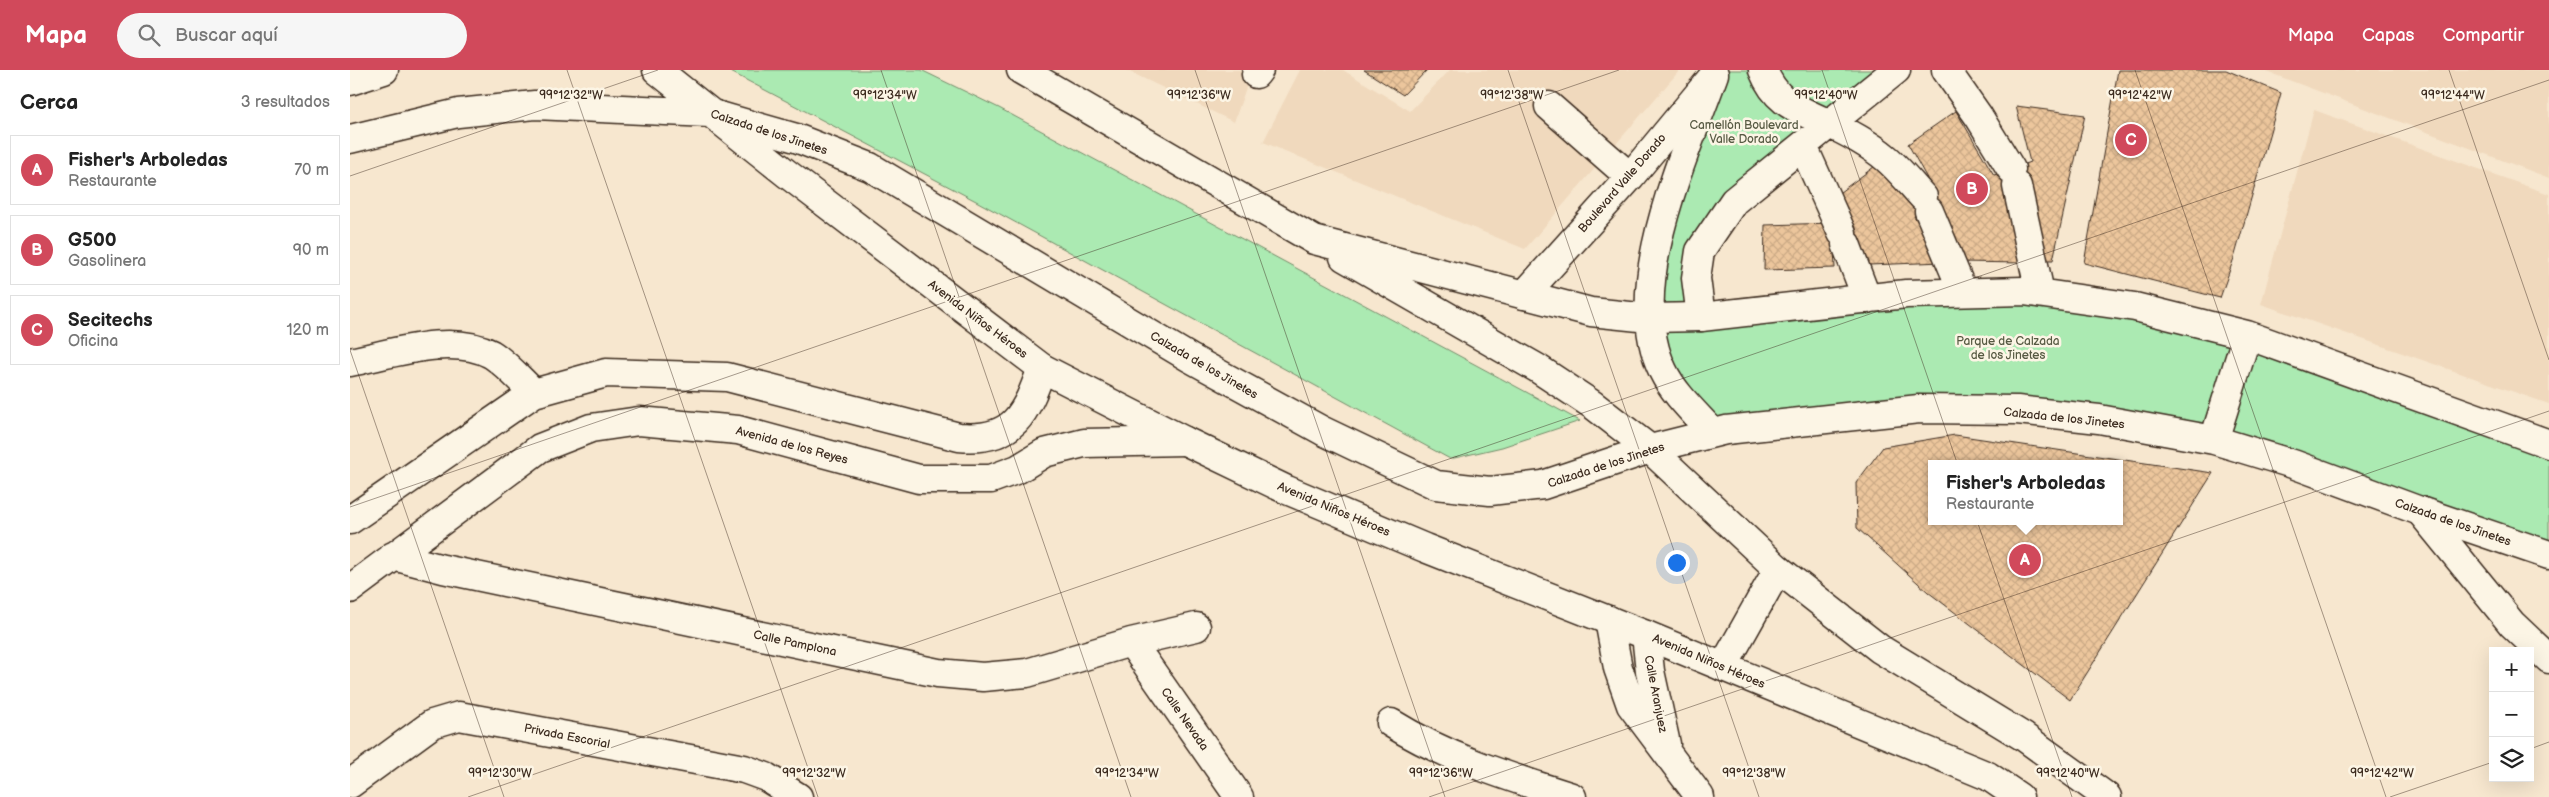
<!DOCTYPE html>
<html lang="es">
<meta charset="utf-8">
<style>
:root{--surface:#fff;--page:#f6f6f6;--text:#222;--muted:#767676;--line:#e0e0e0;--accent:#d1495b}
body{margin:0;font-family:"Balsamiq Sans",sans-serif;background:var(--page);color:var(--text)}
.controls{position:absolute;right:15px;bottom:15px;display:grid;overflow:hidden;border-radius:0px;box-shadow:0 5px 20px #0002}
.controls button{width:45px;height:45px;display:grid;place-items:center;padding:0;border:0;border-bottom:1px solid var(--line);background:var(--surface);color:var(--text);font:25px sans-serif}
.you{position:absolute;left:1326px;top:492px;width:18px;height:18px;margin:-12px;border:4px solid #fff;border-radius:50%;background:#1a73e8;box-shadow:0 0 0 8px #1a73e833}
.badge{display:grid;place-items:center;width:32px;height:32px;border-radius:50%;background:var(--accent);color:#fff;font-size:16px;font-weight:700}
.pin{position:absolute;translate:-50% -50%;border:2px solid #fff;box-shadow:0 1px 5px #0006}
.popup{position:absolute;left:1578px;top:390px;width:195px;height:65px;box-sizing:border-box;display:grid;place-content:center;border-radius:0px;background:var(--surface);filter:drop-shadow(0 1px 4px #0005);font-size:16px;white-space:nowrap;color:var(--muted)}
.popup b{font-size:19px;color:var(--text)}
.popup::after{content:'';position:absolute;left:50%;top:100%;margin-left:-10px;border:10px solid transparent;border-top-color:var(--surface)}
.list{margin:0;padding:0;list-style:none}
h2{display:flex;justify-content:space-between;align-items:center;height:65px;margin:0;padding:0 20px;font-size:21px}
h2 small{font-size:16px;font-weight:400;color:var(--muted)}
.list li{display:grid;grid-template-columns:32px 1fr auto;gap:15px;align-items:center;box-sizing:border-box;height:70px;margin:0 10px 10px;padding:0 10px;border:1px solid var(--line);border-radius:0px}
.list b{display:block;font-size:19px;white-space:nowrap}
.list p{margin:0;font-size:16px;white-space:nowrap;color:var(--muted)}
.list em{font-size:16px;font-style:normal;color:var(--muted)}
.icon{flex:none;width:28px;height:28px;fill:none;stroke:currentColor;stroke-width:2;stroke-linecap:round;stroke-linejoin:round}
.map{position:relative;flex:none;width:2199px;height:727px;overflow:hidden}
header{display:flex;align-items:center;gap:30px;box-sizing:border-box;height:70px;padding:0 25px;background:var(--accent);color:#fff}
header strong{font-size:24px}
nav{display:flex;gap:28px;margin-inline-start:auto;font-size:18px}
.search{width:350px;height:45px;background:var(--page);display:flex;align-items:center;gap:12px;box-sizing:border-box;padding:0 18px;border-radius:28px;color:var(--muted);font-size:19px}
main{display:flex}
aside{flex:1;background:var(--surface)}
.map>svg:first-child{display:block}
.built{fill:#f0d9bd}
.park{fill:#abeab2;stroke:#738a68}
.building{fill:url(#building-cross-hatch);stroke:#3b2a1e;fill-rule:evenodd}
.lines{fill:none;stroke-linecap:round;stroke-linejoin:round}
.minor-casing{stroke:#3b2a1e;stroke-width:31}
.major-casing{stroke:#3b2a1e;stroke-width:31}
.minor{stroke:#fcf5e5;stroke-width:28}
.major{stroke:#fcf5e5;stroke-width:28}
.ticks{fill:none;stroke:#3b2a1e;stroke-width:1;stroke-opacity:0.45}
.labels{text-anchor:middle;stroke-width:5;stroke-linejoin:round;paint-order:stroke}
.park-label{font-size:12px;fill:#575a43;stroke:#fcf5e5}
.street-label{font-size:12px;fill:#3b2a1e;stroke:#fcf5e5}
.ticks-label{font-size:12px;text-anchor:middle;fill:#3b2a1e;stroke:#fcf5e5;stroke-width:5;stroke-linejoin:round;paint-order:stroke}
</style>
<header>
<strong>Mapa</strong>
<div class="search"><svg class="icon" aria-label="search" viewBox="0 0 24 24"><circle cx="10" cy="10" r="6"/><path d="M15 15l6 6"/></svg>Buscar aquí</div>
<nav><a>Mapa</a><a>Capas</a><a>Compartir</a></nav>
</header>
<main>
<aside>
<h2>Cerca<small>3 resultados</small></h2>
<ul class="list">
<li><span class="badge">A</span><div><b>Fisher's Arboledas</b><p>Restaurante</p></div><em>70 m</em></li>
<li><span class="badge">B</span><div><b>G500</b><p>Gasolinera</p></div><em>90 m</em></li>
<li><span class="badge">C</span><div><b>Secitechs</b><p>Oficina</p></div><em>120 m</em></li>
</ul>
</aside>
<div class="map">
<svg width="2199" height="727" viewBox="0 0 2199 727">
<defs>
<pattern id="building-cross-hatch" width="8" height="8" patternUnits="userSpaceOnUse" patternTransform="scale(1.25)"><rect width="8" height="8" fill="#ecc69c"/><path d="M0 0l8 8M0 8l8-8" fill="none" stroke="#cbaa86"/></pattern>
</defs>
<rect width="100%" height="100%" fill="#f7e7cf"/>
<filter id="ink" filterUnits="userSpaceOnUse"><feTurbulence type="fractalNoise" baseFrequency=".02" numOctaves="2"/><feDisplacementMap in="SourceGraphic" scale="10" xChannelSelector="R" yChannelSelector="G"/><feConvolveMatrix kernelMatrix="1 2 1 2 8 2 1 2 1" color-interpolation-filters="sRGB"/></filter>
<g filter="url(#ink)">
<path class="built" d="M776 0H896L899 9 884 52Z
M950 0H993L1060 41 1100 0H1330L1175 179 913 72Z
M1912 0H2199V108Z
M1964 40 2199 124V334L1911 234Z"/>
<path class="park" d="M377 0H571L649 38 1230 351 1152 377 1100 389 626 131Z
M1371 0H1411L1477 56 1349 177 1350 243 1302 244V206Z
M1416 0H1538L1479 50Z
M1662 223 1898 269 2199 379V480L1753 343 1364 359 1340 331 1306 251Z"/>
<path class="building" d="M1014 0H1077L1053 25Z
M1768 0H1876L1931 23 1885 185 1870 228 1734 193Z
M1666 36 1735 45 1703 190H1693L1680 109 1655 122 1673 193 1610 192 1589 138 1564 146 1593 192 1519 195 1504 172 1484 179 1485 198 1414 200 1415 155 1484 153 1482 128 1532 91 1559 133 1585 123 1558 74 1606 41 1644 105 1680 92Z
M1605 365 1863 403 1720 630 1578 522 1507 458 1506 413 1533 377ZM1581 394H1769V451H1581Z"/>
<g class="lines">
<defs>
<path id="minor" d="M1413 0C1427 35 1449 39 1479 54 1496 61 1522 76 1536 88 1549 99 1561 114 1573 127
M1596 0 1629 47 1661 99
M906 4 909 0
M1199 36 1280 107
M1453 76 1492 163
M1667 116 1690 223
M1579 141 1613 222
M1496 174 1517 229
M1174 225 1280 107 1361 9
M1351 247 1346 208 1350 181 1384 131 1546 0
M0 292C41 284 102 263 141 284 156 293 171 311 184 323
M2070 441 2162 554 2199 589
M0 450 184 323 256 303 377 307 609 367C664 372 676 343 692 298
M43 486 93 499 588 603 633 607 677 603 781 572 846 557
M0 519 190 378 241 358 289 351 388 360 569 409H641L668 399 694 383 734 373 835 371
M1259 550 1268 598 1281 635 1350 727
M1296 565 1300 601 1316 674
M781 572 889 727
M1373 597 1428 499
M1041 653C1097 688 1159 707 1222 727
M0 714 82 654 109 646 394 699 416 707 448 727"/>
<path id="major" d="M307 0 436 103 692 298 835 371 937 420 1075 478 1296 565 1638 706 1669 727
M671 0 964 170 1241 242 1299 248 1351 247 1556 224 1674 221 1785 237 1897 265 2199 374
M0 11 34 0
M0 69 108 43 185 35 359 43 446 68 520 97 840 288 973 361 1086 415 1140 421 1193 415 1300 379 1376 360 1569 339 1667 340 1749 349 1864 370 1943 394 2070 441 2199 485
M994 187 1187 298 1243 335 1300 379 1428 499 1530 579 1674 667 1757 727
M1363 363C1346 344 1324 324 1313 301 1272 217 1335 86 1364 4
M1864 370 1897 265"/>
</defs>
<use href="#minor" class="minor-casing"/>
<use href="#major" class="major-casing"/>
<use href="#minor" class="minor"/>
<use href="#major" class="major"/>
</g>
</g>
<path class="ticks" d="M217 0 468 727M531 0 781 727M845 0 1095 727M1158 0 1409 727M1472 0 1722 727M1785 0 2036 727M2099 0 2199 290M0 106 308 0M0 280 154 727M0 437 1269 0M2180 679 2199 672M118 727 2199 10M1079 727 2199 341M2040 727 2143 692"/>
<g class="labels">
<g class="park-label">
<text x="1394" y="59">Camellón Boulevard<tspan x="1394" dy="14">Valle Dorado</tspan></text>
<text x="1658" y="275">Parque de Calzada<tspan x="1658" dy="14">de los Jinetes</tspan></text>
</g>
<g class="street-label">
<text transform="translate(419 62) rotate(18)" y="4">Calzada de los Jinetes</text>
<text transform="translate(1272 113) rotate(-49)" y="4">Boulevard Valle Dorado</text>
<text transform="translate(628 249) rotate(37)" y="4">Avenida Niños Héroes</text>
<text transform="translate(854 295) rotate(30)" y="4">Calzada de los Jinetes</text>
<text transform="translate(1714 348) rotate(6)" y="4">Calzada de los Jinetes</text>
<text transform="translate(442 375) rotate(15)" y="4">Avenida de los Reyes</text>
<text transform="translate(1256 395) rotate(-18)" y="4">Calzada de los Jinetes</text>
<text transform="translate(984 439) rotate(23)" y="4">Avenida Niños Héroes</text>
<text transform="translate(2103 452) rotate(19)" y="4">Calzada de los Jinetes</text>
<text transform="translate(445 573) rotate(12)" y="4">Calle Pamplona</text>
<text transform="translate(1359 591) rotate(23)" y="4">Avenida Niños Héroes</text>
<text transform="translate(1306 624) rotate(79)" y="4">Calle Aranjuez</text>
<text transform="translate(835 649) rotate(55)" y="4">Calle Nevada</text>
<text transform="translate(217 666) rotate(11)" y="4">Privada Escorial</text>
</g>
</g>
<g class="ticks-label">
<text x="221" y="29">99°12'32"W</text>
<text x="535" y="29">99°12'34"W</text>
<text x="849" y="29">99°12'36"W</text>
<text x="1162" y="29">99°12'38"W</text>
<text x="1476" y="29">99°12'40"W</text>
<text x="1790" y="29">99°12'42"W</text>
<text x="2103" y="29">99°12'44"W</text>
<text x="150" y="707">99°12'30"W</text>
<text x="464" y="707">99°12'32"W</text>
<text x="777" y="707">99°12'34"W</text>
<text x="1091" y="707">99°12'36"W</text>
<text x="1404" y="707">99°12'38"W</text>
<text x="1718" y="707">99°12'40"W</text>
<text x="2032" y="707">99°12'42"W</text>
</g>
</svg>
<div class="controls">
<button>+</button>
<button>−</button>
<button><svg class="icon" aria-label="layers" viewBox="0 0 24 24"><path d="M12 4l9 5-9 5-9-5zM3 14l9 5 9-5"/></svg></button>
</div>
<div class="you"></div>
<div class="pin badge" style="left:1675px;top:490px">A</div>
<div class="popup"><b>Fisher's Arboledas</b>Restaurante</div>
<div class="pin badge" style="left:1622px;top:119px">B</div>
<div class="pin badge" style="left:1781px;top:70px">C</div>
</div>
</main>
